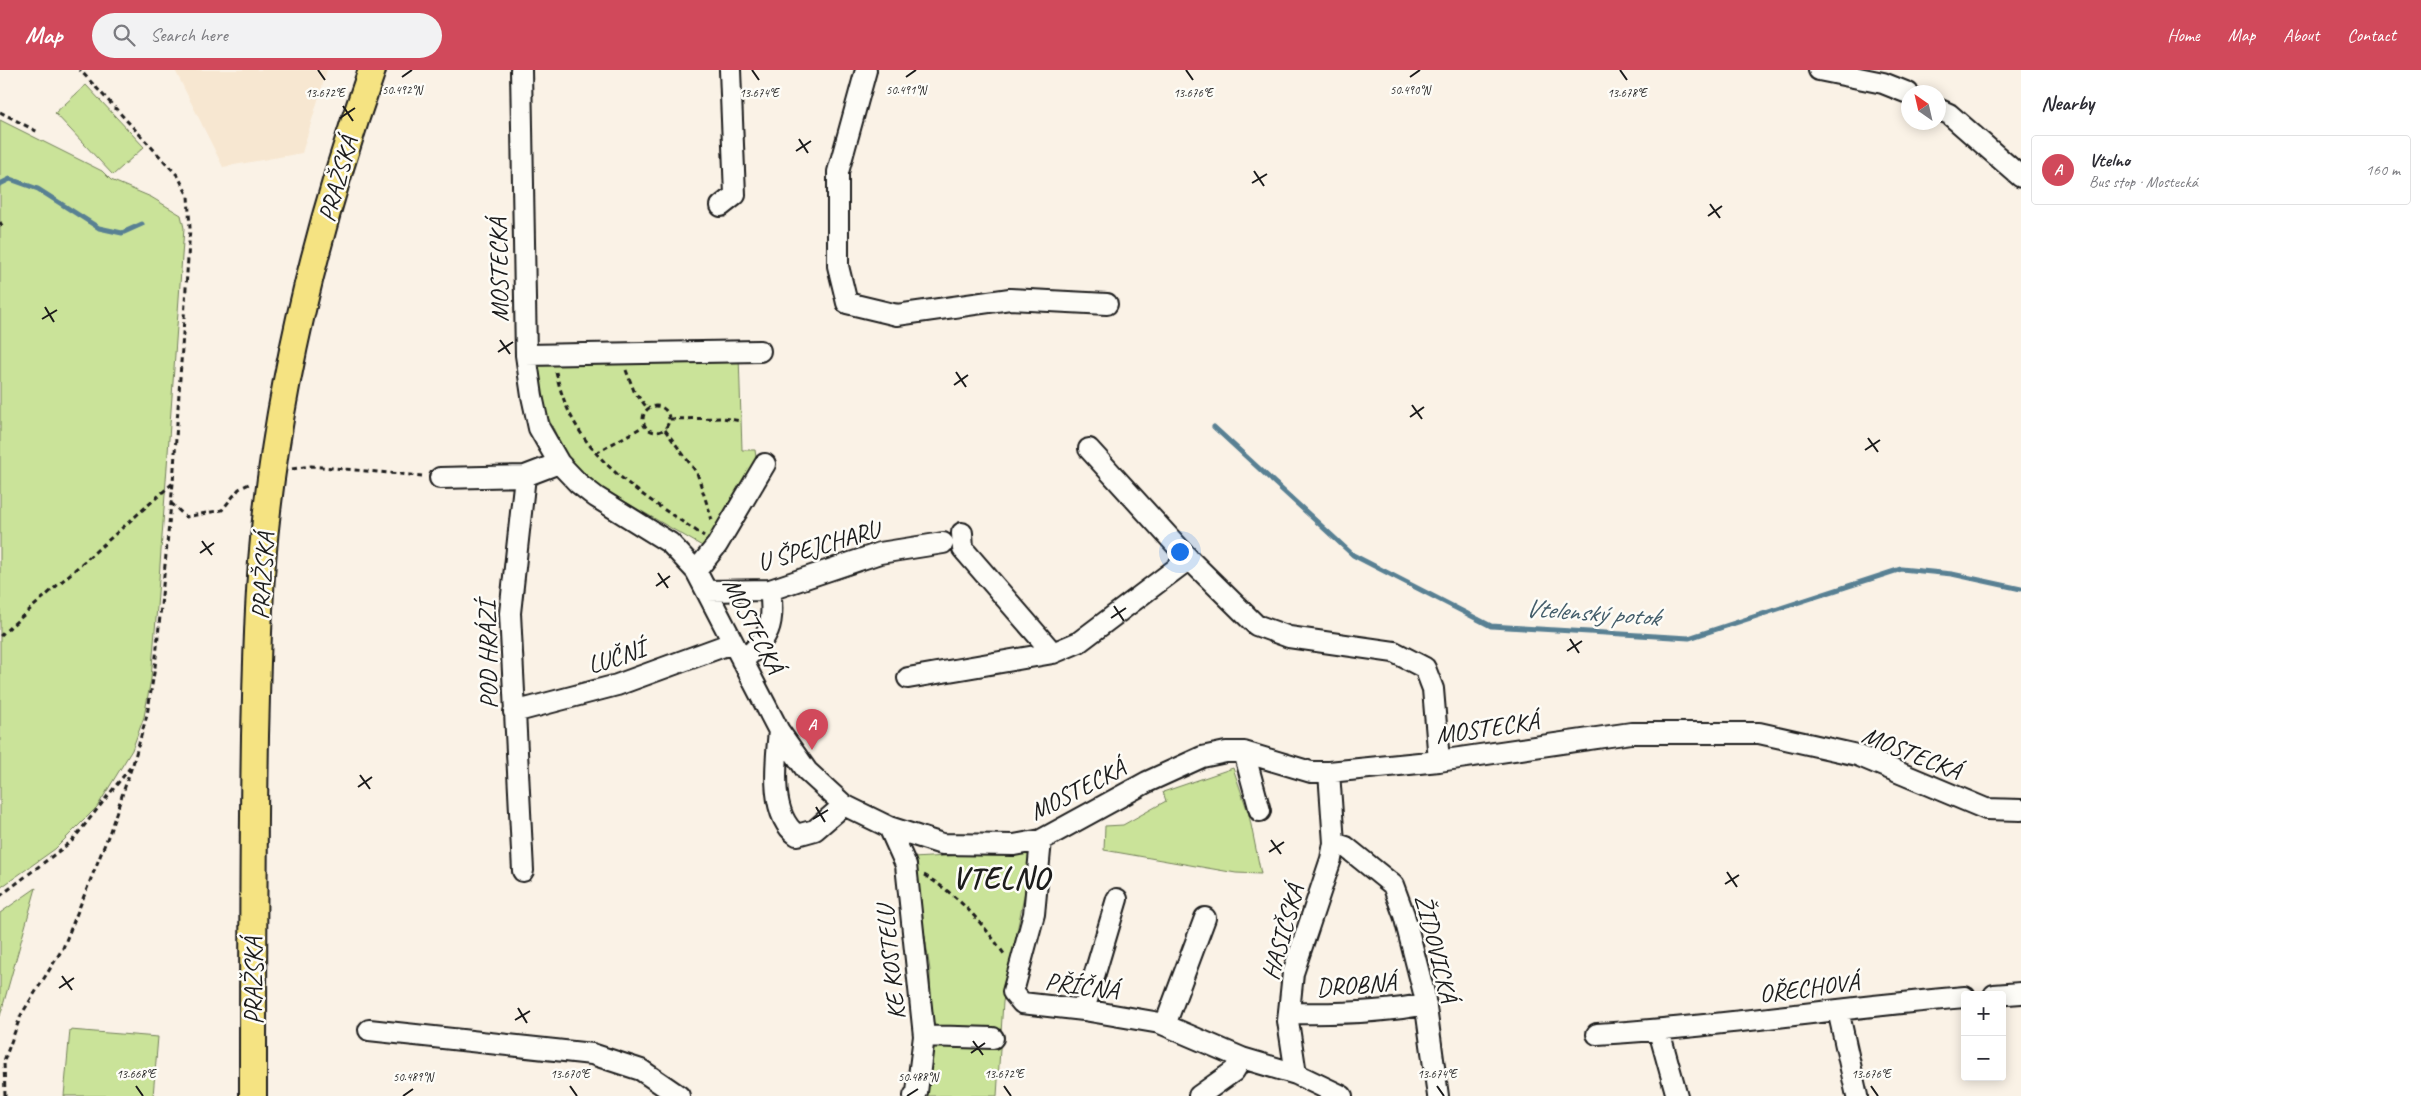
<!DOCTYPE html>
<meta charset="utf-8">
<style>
:root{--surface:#fff;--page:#f2f2f3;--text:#2b2b33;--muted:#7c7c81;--line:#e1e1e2;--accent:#d1495b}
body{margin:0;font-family:Caveat,sans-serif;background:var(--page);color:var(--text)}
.controls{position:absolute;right:15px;bottom:15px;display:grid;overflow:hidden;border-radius:5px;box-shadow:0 2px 12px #0003}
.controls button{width:45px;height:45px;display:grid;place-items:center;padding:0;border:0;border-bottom:1px solid var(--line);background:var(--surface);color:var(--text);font:25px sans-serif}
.compass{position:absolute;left:1901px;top:15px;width:45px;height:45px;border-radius:50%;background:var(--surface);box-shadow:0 2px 12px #0003;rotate:326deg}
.you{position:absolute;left:1179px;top:481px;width:18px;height:18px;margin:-12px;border:4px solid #fff;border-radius:50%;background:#1a73e8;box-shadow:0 0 0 8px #1a73e833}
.badge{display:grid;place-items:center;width:32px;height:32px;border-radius:50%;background:var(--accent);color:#fff;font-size:16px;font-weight:700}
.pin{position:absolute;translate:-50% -41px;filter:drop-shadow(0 1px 2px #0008)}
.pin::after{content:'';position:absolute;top:26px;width:18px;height:15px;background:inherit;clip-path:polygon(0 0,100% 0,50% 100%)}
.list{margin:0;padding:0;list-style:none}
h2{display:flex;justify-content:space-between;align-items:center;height:65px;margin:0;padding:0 20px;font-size:21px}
h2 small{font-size:16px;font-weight:400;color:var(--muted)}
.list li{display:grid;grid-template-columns:32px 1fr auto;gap:15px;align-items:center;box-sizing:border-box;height:70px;margin:0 10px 10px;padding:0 10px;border:1px solid var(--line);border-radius:5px}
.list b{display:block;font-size:19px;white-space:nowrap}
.list p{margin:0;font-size:16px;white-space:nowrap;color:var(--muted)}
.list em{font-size:16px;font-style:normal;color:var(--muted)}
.icon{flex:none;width:28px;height:28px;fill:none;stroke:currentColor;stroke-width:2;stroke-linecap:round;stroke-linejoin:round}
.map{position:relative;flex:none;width:2021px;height:1026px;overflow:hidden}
header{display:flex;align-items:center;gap:30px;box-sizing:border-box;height:70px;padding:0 25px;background:var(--accent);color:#fff}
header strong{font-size:24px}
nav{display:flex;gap:28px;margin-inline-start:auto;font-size:18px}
.search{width:350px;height:45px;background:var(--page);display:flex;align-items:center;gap:12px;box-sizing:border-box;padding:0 18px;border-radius:28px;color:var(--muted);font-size:19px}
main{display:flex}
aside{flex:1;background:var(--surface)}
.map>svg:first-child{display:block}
.built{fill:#f7e7d1}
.green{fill:#cae399;stroke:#73805a}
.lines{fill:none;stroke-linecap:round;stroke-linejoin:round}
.stream{stroke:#598093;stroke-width:5}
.minor-casing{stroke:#1c1c1c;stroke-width:24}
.major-casing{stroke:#1c1c1c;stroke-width:30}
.path{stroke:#1c1c1c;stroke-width:3;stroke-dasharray:5 4;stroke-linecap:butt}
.minor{stroke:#fdfcf7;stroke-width:20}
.major{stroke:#f5e382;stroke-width:26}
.ticks{fill:none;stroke:#1c1c1c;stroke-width:2}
.labels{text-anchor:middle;stroke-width:5;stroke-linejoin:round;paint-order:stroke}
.street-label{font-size:25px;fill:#1c1c1c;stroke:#fdfcf7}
.water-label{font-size:26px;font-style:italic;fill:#445e6b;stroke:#fdfcf7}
.district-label{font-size:30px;font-weight:bold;letter-spacing:1px;fill:#1c1c1c;stroke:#fdfcf7}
.ticks-label{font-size:12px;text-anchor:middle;fill:#1c1c1c;stroke:#fdfcf7;stroke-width:5;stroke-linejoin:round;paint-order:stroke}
</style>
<header>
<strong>Map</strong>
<div class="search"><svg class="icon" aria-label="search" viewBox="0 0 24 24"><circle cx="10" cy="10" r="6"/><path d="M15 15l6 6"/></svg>Search here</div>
<nav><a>Home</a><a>Map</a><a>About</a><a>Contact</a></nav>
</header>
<main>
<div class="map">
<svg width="2021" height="1026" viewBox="0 0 2021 1026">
<rect width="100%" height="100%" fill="#faf2e6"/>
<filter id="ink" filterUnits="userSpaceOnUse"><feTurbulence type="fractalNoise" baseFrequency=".02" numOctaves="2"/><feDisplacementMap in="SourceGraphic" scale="10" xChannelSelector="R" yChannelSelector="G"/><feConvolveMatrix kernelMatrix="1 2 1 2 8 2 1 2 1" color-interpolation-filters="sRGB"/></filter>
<g filter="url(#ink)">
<path class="built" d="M175 0H327L302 83 223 97Z"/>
<path class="green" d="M86 15 144 77 113 105 55 43Z
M0 50 102 101 111 110 151 127 181 145 184 158 157 537 151 609 144 647 132 680 97 737 55 779 0 818Z
M739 285 742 380H755L757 394 718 464 704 477 596 415 578 400 565 383 546 343 532 291Z
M1233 698 1249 745 1261 804 1236 803 1104 780 1105 756 1123 755 1166 731 1163 722Z
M1033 781 1003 932 997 1026H923L931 976 930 900 913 788Z
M36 818 0 946V843Z
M70 960 158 967 153 1026H64Z"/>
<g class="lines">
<path class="stream" d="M0 114 10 109 38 119 99 158 122 163 142 154
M1214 357 1353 485 1491 556 1689 568 1901 499 1952 504 2021 519"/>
<defs>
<path id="minor" d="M521 0 526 285 532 326 539 358 559 393 578 413 596 427 670 473 696 501 779 661 807 701 844 735 889 757 942 774 1014 775 1041 770 1147 712 1202 687 1226 682H1244L1311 702H1329L1439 691 1631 663H1759L1857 685 1986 739 2021 740
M866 0 838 102V196L847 233 897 245 1010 229 1107 234
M1819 0 1883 13 1908 23
M1938 39 1949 44 2021 107
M721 136 735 125 730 0
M526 285 760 281
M1089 379 1189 489 1256 555 1289 567 1394 582 1425 598 1433 619 1439 691
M440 408 525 406 559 393
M962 463 963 479 1053 583
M696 501 717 475 765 394
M707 521 770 520 880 483 943 473
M742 591C769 569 775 555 770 520
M908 608 1053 583 1079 572 1189 489
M514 642 617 615 732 573
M779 661C776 692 769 745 797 765L815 760 844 735
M1244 682 1260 741
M889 757 906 795 924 966 917 1022 914 1026
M1041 770 1034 844 1013 922 1022 933 1084 940 1160 953 1242 988 1296 1004 1342 1026
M1334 773 1346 777 1393 815 1404 845 1424 923 1438 1026
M523 801 510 543 525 406
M1994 925 2021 923
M1084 940 1117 829
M1838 940 1857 1026
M1289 943C1334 944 1381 943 1426 934
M1165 955 1205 848
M369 960 592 984 641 1000 679 1026
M1659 961 1677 1026
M1597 964C1720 957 1842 937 1965 927
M924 966 993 968
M1296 1004 1288 951 1293 903 1331 789 1334 773 1329 702
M1199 1026 1234 1001 1242 988"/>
<path id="major" d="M253 1026C253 906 253 786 255 666 257 591 258 515 267 441 284 291 322 143 372 0"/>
</defs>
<use href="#minor" class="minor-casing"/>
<use href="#major" class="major-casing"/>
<path class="path" d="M0 42 38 62
M0 152 2 156
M626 300 634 321 648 339
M556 302C573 386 638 422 704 466
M643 349a13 13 0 1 1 26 0a13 13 0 1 1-26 0Z
M670 349 723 348 741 351
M665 360 697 403 712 450
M596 383 644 356
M292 399 311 396 422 406
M171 433 186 447 222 440 239 419 249 414
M0 566 173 413 190 158 188 126 178 106 80 0
M924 805C958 825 982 852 1004 884
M0 826 72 771 133 694 147 645 155 597 173 413
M5 1026 4 991 21 945 63 878 109 764 132 696"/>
<use href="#minor" class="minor"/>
<use href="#major" class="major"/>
</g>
</g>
<path class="ticks" d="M318 0 325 10M752 0 759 10M1186 0 1193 10M1620 0 1627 10M402 7 412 0M906 7 916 0M1410 7 1420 0M343 36 353 51M340 48 355 38M799 69 808 83M796 81 811 71M1254 101 1264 116M1252 113 1267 104M1710 134 1720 148M1708 146 1722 136M45 237 54 252M42 249 57 240M500 270 510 284M498 282 513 272M956 302 966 317M954 315 968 305M1412 335 1422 349M1410 347 1424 337M1868 368 1878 382M1865 380 1880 370M202 471 212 485M200 483 214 473M658 503 668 518M656 516 670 506M1114 536 1124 551M1111 548 1126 538M1570 569 1579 583M1567 581 1582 571M360 705 370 719M358 717 372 707M816 737 825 752M813 749 828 740M1271 770 1281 784M1269 782 1284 772M1727 802 1737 817M1725 814 1739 805M62 906 72 920M59 918 74 908M518 938 527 953M515 950 530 941M973 971 983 985M971 983 985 973M136 1016 143 1026M570 1016 577 1026M1004 1016 1011 1026M1437 1016 1444 1026M1871 1016 1878 1026M403 1026 413 1019M907 1026 918 1019"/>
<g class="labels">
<g class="street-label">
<text transform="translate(337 109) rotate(-74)" y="9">PRAŽSKÁ</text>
<text transform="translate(498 200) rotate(-91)" y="9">MOSTECKÁ</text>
<text transform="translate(818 475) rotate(-16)" y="9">U ŠPEJCHARU</text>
<text transform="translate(262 506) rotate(-86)" y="9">PRAŽSKÁ</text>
<text transform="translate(754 555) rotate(63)" y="9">MOSTECKÁ</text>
<text transform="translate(487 585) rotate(-91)" y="9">POD HRÁZÍ</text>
<text transform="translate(616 586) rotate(-18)" y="9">LUČNÍ</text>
<text transform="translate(1487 657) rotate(-8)" y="9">MOSTECKÁ</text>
<text transform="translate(1912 682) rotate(22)" y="9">MOSTECKÁ</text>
<text transform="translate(1077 719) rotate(-27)" y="9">MOSTECKÁ</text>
<text transform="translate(1282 862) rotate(-74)" y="9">HASIČSKÁ</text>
<text transform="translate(1437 878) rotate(76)" y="9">ŽIDOVICKÁ</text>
<text transform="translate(890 893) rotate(-96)" y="9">KE KOSTELU</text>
<text transform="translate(253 911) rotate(-90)" y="9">PRAŽSKÁ</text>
<text transform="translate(1356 914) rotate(-4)" y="9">DROBNÁ</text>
<text transform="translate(1082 915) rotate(8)" y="9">PŘÍČNÁ</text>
<text transform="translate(1809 917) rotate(-7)" y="9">OŘECHOVÁ</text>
</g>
<g class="water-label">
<text transform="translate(1592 542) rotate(4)" y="9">Vtelenský potok</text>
</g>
<g class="district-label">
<text x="1001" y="818">VTELNO</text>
</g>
</g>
<g class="ticks-label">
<text x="402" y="24">50.492°N</text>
<text x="906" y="24">50.491°N</text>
<text x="1410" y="24">50.490°N</text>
<text x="325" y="27">13.672°E</text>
<text x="759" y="27">13.674°E</text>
<text x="1193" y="27">13.676°E</text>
<text x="1627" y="27">13.678°E</text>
<text x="136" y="1008">13.668°E</text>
<text x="570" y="1008">13.670°E</text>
<text x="1004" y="1008">13.672°E</text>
<text x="1437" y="1008">13.674°E</text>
<text x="1871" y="1008">13.676°E</text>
<text x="413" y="1011">50.489°N</text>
<text x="918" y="1011">50.488°N</text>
</g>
</svg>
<div class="controls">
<button>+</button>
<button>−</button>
</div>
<svg class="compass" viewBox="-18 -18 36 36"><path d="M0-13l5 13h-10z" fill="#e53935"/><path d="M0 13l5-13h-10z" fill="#7c7c81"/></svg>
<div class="you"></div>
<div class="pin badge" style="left:812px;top:680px">A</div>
</div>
<aside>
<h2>Nearby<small></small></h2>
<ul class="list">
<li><span class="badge">A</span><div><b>Vtelno</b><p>Bus stop · Mostecká</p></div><em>160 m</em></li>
</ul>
</aside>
</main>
